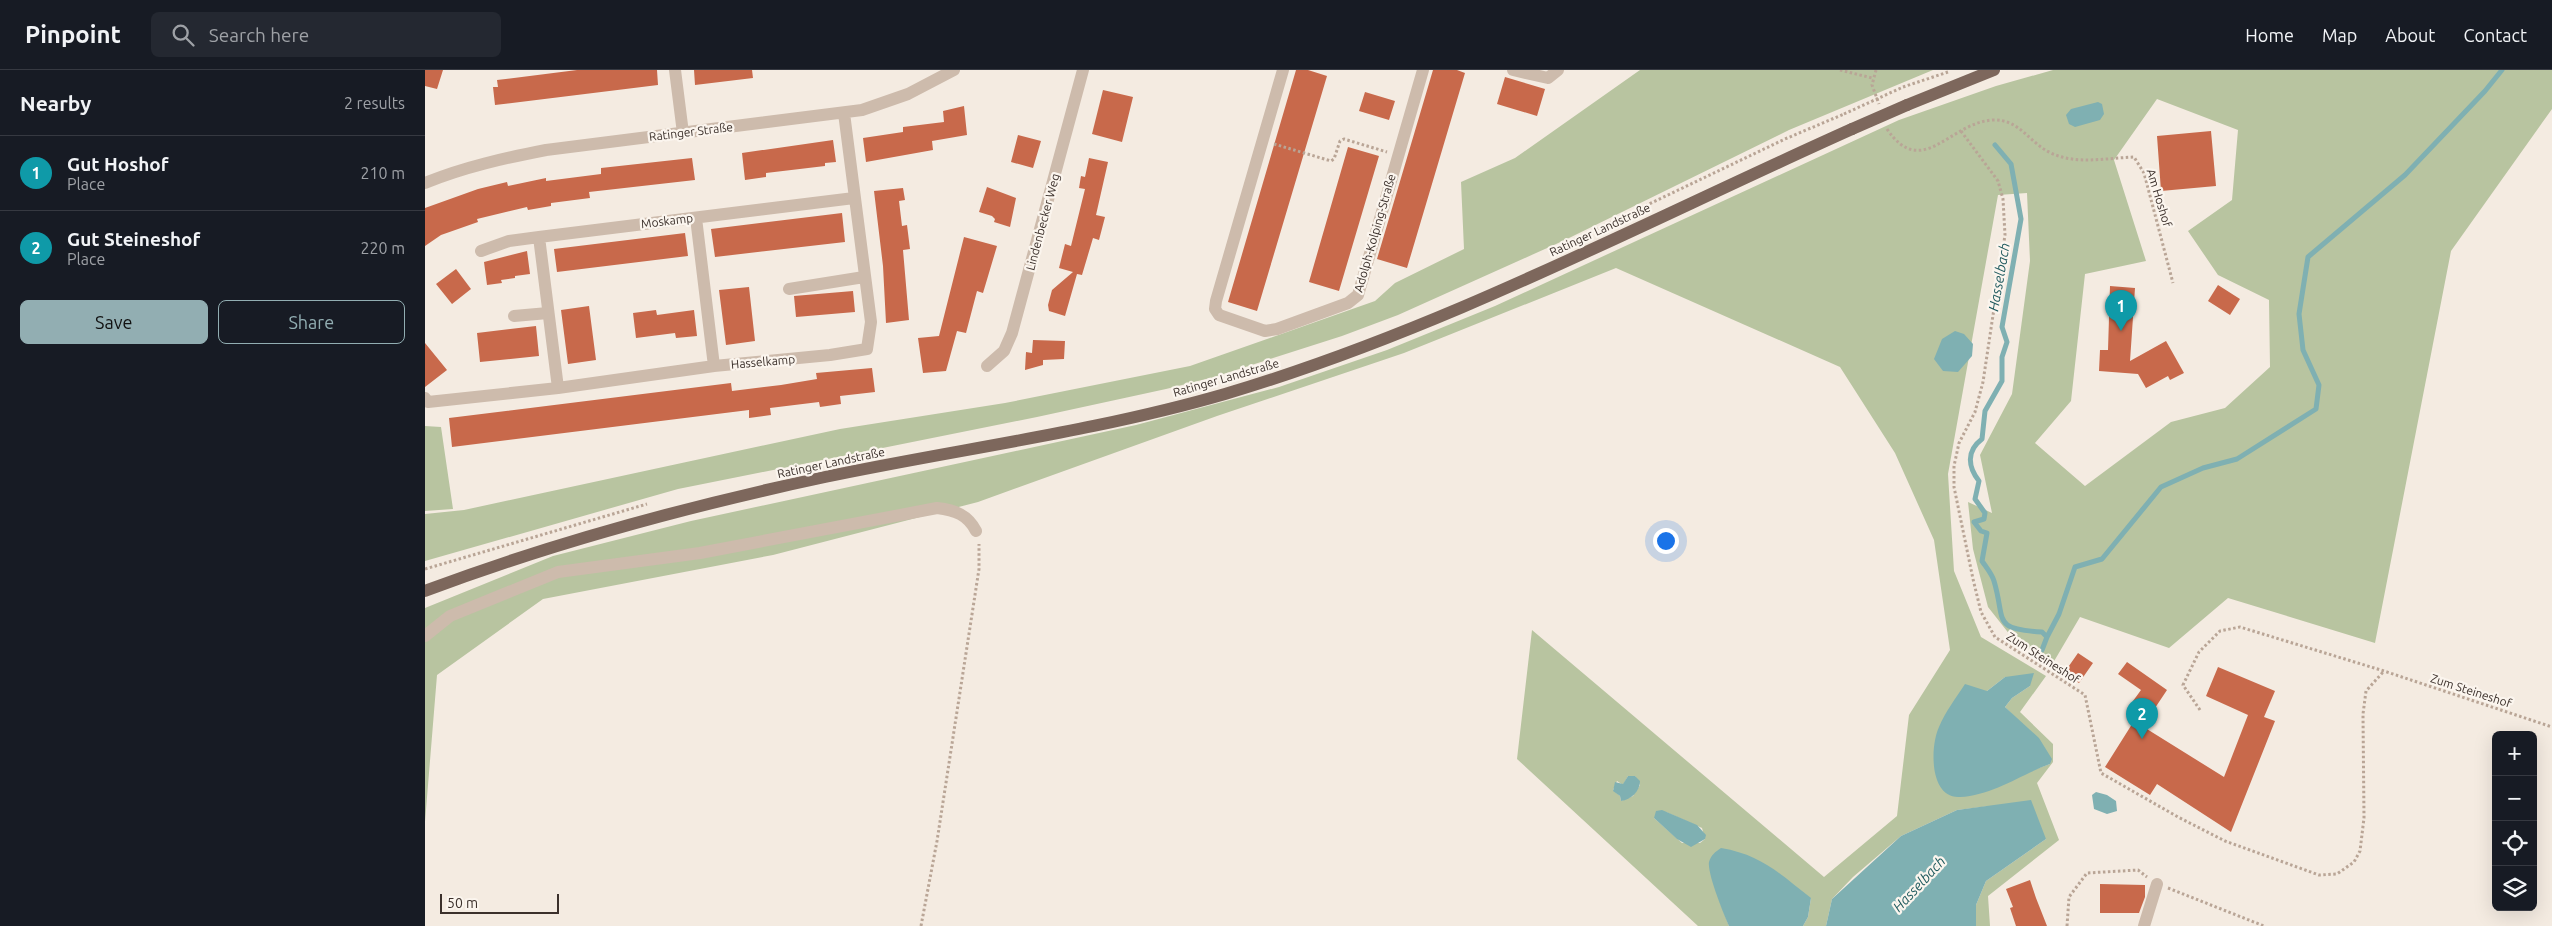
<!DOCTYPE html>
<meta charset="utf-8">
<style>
:root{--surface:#171b24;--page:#242831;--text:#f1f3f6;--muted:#9ea1a6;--line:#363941;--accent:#92aeb2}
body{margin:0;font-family:Ubuntu,sans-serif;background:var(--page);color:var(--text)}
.controls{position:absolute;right:15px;bottom:15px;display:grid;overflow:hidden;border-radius:8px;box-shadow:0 5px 20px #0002}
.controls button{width:45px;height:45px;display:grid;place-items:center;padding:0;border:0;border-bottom:1px solid var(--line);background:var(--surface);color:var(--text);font:25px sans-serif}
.scale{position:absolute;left:15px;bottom:12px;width:119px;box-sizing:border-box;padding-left:5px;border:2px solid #3b302b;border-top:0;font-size:14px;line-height:18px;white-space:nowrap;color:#3b302b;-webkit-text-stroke:4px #fbf5ee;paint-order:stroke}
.you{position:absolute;left:1240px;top:470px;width:18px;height:18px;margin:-12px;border:4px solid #fff;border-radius:50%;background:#1a73e8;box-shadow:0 0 0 8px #1a73e833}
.badge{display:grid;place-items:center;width:32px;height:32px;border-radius:50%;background:var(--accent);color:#fff;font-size:16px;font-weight:700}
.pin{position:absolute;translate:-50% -41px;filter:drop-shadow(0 1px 2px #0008)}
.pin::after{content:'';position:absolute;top:26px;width:18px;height:15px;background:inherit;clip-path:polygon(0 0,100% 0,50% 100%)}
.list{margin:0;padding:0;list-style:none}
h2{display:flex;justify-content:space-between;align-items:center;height:65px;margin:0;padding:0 20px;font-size:21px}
h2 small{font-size:16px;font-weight:400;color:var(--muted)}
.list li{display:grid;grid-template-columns:32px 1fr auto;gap:15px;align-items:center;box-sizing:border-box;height:75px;padding:0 20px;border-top:1px solid var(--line)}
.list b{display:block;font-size:19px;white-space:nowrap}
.list p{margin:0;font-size:16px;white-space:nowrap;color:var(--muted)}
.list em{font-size:16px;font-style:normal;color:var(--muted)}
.actions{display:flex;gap:10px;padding:15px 20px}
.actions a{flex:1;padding:11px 0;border:1px solid var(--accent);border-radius:8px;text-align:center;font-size:18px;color:var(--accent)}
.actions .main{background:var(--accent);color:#111}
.icon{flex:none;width:28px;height:28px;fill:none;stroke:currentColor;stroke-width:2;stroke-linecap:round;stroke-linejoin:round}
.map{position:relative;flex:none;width:2127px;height:856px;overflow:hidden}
header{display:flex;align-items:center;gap:30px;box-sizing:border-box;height:70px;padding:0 25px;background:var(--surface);border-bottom:1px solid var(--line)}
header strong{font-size:24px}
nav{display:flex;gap:28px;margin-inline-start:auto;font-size:18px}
.search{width:350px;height:45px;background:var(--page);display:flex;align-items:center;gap:12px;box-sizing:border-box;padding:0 18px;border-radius:8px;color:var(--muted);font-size:19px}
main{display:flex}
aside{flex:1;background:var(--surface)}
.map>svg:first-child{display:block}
.green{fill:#b8c4a0;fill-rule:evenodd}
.water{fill:#7fb0b2}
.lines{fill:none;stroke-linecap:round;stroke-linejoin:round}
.stream{stroke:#7fb0b2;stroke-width:5}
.building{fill:#c8694b}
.path{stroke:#b9a596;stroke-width:3;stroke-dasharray:2.5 2.5;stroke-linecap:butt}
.minor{stroke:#cdbbac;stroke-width:12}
.major{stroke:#7d675c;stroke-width:12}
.path-bridge{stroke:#b9a596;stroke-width:3;stroke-dasharray:2.5 2.5;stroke-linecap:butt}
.major-bridge{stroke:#7d675c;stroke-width:12}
.labels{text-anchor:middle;stroke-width:4.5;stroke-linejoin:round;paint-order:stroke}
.street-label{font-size:12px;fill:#3b302b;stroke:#fbf5ee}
.water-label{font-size:14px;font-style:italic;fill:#1f5a5e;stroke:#fbf5ee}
</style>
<header>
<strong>Pinpoint</strong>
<div class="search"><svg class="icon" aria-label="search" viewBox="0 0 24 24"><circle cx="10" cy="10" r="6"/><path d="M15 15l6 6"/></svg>Search here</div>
<nav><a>Home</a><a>Map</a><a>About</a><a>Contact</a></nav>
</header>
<main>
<aside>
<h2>Nearby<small>2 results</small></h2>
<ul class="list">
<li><span class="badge" style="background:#0f9aa8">1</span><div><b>Gut Hoshof</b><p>Place</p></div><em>210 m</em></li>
<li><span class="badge" style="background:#0f9aa8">2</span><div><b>Gut Steineshof</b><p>Place</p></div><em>220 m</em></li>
</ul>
<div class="actions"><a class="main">Save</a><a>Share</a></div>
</aside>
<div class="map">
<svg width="2127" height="856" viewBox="0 0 2127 856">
<rect width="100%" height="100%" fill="#f4ebe1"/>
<path class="green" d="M1215 0H1508L1364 60 1140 170 973 245 917 266 789 307 741 319 612 347 253 419 0 491V444L39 440 415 359 580 333 765 296 950 231 970 213 1039 179 1036 112 1090 88Z
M1628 0H2127V39L2026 181 1950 573 1803 528 1744 578 1655 547 1628 593 1589 570 1563 537 1548 479 1543 432 1567 443 1555 385 1587 324 1605 191 1602 123 1573 125 1523 404 1529 501 1556 567 1621 606 1595 642 1628 674V692L1612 713 1634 770 1563 826 1565 856H1551V835L1561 811 1621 769 1565 736 1532 740 1476 766 1428 807 1407 829 1401 856H1378L1383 847 1386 828 1293 827 1304 856H1273L1092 689 1107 560 1399 807 1472 746 1484 645 1525 580 1509 470 1470 383 1415 297 1191 198 979 283 792 346 553 432 348 485 118 529 12 605 0 752V538L128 486 266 451 711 355 854 317 962 280 1070 236 1474 50 1571 16ZM1732 29 1813 60 1807 130 1763 161 1793 205 1844 230 1845 297 1800 338 1746 352 1660 416 1610 373 1646 331 1660 204 1721 191 1689 90ZM1580 607 1605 616 1587 628 1580 637 1593 650 1625 694 1611 699 1562 621ZM1203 706H1210L1215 715 1208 726 1196 731 1195 726 1188 720 1192 711 1198 715ZM1241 742 1277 758 1280 769 1275 773H1257L1229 748Z
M0 356 16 357 28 439 0 441Z"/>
<path class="water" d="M1673 32 1677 34 1679 44 1675 50 1650 57 1644 54 1641 45 1646 39Z
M1530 261 1539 264 1548 274 1547 286 1533 302 1518 301 1509 289 1517 269Z
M1609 603 1605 616 1587 628 1580 637 1614 668 1627 689 1625 694C1595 705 1568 725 1535 727 1504 729 1505 676 1514 657 1520 642 1531 628 1540 614L1562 621 1580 607Z
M1203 706H1210L1215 711C1215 721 1206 730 1196 731L1195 726 1188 721 1190 712 1198 714Z
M1671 722 1682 725 1691 731 1692 741 1682 744 1669 739 1667 725Z
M1606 730 1621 769 1561 811 1551 835V856H1401L1407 829 1476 766 1532 740Z
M1237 740 1272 755 1281 765 1280 769 1266 777 1252 769 1229 748 1231 741Z
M1296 778C1337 785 1355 804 1386 828L1383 847 1378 856H1304C1299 845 1282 803 1284 792 1286 785 1290 782 1296 778Z"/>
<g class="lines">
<path class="stream" d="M1570 75 1586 94 1596 149 1577 257 1582 272 1577 287V311L1560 341 1557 369C1541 381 1543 397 1554 411L1550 429 1560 443 1559 449 1549 452 1556 461 1562 463 1557 491C1561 497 1567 504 1569 511 1581 551 1566 559 1617 562L1622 567 1617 580
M1622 567 1634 544 1650 497 1677 489 1736 417 1778 398 1812 389 1891 339 1894 315 1878 280 1874 244 1883 187 1980 105 2060 21 2077 0"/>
</g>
<path class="building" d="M0 0H18L12 19 0 16Z
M152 0H232L233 15 70 35 68 17H73L72 10Z
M269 0H327L328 8 270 15Z
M871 0H883L902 6 832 241 803 232Z
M1008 0H1032L1040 3 982 198 952 189Z
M1080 7 1120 19 1112 46 1072 34Z
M678 20 708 27 697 72 667 64Z
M940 22 970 31 964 50 934 41Z
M539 36 542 65 507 71 508 80 441 92 438 68 478 62V57L519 52 518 41Z
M1786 61 1791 116 1736 121 1732 66Z
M593 65 616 71 608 98 586 92Z
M408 70 411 92 400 93V96L341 103V107L320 110 317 83Z
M923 77 954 86 914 221 884 212Z
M267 88 270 110 164 122 165 128 126 133V136L103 140 102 137 52 149 53 152 16 165 0 176V138L53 119 82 112 83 116 121 108V111L176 104V98Z
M664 88 683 92 671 145 680 147 674 170 668 168 657 205 652 204 640 246 624 241 623 235 627 220 648 202 634 198 640 174 646 176 660 119 654 118 656 106 660 107Z
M562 117 591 128 585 157 569 152 570 149 567 146 554 142Z
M478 118 480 130 474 131 477 156 482 155 485 179 478 180 484 250 461 253 458 196 449 121Z
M417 143 420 172 290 187 286 159Z
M260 163 263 186 132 202 129 179Z
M539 167 572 176 558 223 552 221 541 263 532 261 521 301 498 303 493 268 514 266Z
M102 181 105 204 90 206V208L76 210 77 213 62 215 59 192Z
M31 199 46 219 27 234 11 214Z
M1793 215 1815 229 1805 245 1783 231Z
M1685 216 1710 218 1705 291 1741 271 1759 303 1745 310 1743 306 1721 318 1713 304 1674 301 1675 280H1683Z
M324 217 330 271 301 275 294 220Z
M428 221 430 242 371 247 369 226Z
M164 236 171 290 143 294 136 240Z
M231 240 232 245 269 240 272 266 251 268 250 263 211 268 208 243Z
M111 256 114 286 55 292 52 263Z
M608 270 640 271 639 289 618 290V295L600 300 601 282 607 283Z
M0 273 22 300 0 317Z
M447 298 450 322 415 326 416 334 395 337 394 332 345 338 346 345 324 348V340L27 377 24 348 306 313 307 321 356 315 392 309 391 303Z
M1653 583 1668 593 1654 613 1639 603Z
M1702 592 1742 620 1726 644 1708 631 1716 620 1693 604Z
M1793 597 1850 621 1839 647 1850 651 1806 762 1732 714 1725 725 1680 697 1709 651 1799 707 1823 645 1781 626Z
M1605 810 1611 828 1622 856H1591L1585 838 1588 837 1581 819Z
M1675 814 1720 815V827L1714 843H1675Z"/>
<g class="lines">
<path class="path" d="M1415 0 1447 8
M1451 0 1447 15 1454 34
M1478 17 1523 2
M1462 59C1497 111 1525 52 1568 50 1595 49 1604 73 1626 83 1651 95 1682 88 1709 87L1719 103 1748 213
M1536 61 1573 111 1578 129 1580 165 1558 312 1550 342 1534 373 1529 396V417L1548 509 1556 542 1570 567 1660 625 1676 703 1753 747 1800 771 1894 805 1912 804 1929 792 1935 781 1939 748 1938 644 1941 621 1959 601
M849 74 906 91 909 89 915 71 919 69 962 82
M1130 179 1360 69 1419 44
M0 499 222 434
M1775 640 1758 615 1774 582 1795 561 1815 557 1959 601 2127 657
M1743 818 1839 856
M496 856 512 771 554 499V474
M1642 856 1644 827 1662 803 1713 800 1722 807"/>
<path class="minor" d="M250 0 258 63
M858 0 791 231 790 239 794 245 840 261 852 259 923 233 933 225 998 0
M1088 0 1123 8 1133 0
M0 113C39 97 80 88 121 80L437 40 483 24 529 0
M271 148 289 296
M114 167 133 318
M56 181 84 171 114 167 429 128
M364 219 439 207
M89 246 123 243
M562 296 579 281 587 263 658 0
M0 328 3 332 133 318 289 296 405 285 442 279 446 252 419 43
M0 566 25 546 133 502 275 483 512 438C530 440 543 445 551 461
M1719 856 1732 814"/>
<path class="major" d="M1482 35 1569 0
M0 521C130 472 264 436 400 407 533 379 669 362 800 324 1019 259 1219 152 1427 59"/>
<path class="path-bridge" d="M1419 44 1478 17"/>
<path class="major-bridge" d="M1427 59 1482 35"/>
</g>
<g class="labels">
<g class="street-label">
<text transform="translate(266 62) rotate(-7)" y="4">Ratinger Straße</text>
<text transform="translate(1734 128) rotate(73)" y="4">Am Hoshof</text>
<text transform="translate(242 151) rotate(-7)" y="4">Moskamp</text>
<text transform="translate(618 152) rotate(-75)" y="4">Lindenbecker Weg</text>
<text transform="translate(1175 160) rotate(-25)" y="4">Ratinger Landstraße</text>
<text transform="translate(950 163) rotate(-74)" y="4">Adolph-Kolping-Straße</text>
<text transform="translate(338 292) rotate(-5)" y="4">Hasselkamp</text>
<text transform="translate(801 308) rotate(-16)" y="4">Ratinger Landstraße</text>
<text transform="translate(406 393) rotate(-12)" y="4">Ratinger Landstraße</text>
<text transform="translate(1618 588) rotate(33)" y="4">Zum Steineshof</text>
<text transform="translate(2046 621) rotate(18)" y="4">Zum Steineshof</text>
</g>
<g class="water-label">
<text transform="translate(1574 207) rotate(-80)" y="5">Hasselbach</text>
<text transform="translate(1494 814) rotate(-47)" y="5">Hasselbach</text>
</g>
</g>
</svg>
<div class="controls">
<button>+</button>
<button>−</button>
<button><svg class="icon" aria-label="locate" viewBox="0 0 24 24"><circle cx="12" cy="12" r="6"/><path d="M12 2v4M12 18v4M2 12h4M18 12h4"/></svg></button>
<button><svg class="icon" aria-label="layers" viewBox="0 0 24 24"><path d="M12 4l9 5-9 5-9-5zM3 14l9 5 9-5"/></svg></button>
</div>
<div class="scale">50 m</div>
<div class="you"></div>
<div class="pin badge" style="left:1696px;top:261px;background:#0f9aa8">1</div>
<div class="pin badge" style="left:1717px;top:669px;background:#0f9aa8">2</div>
</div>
</main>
